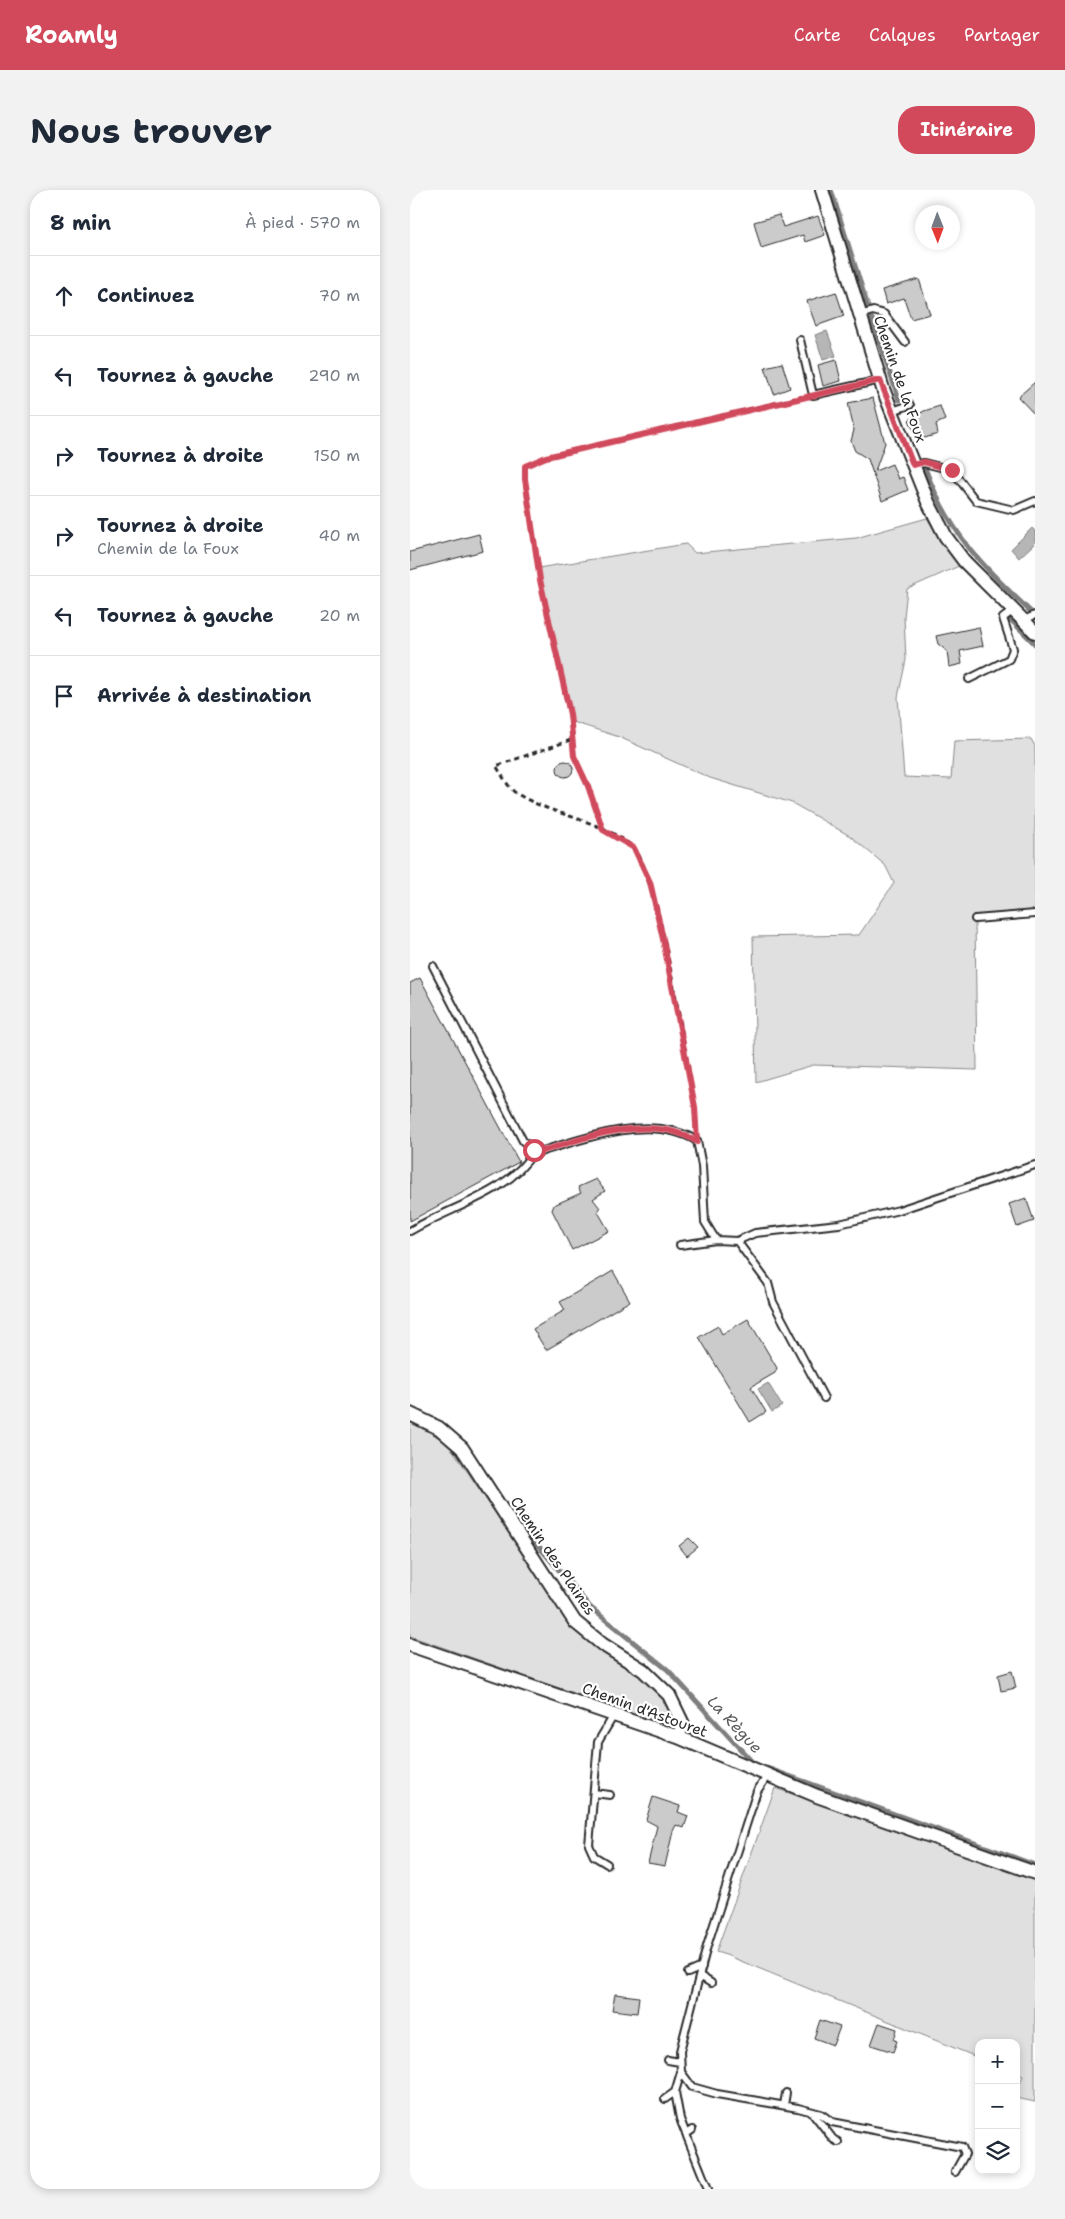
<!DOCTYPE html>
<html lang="fr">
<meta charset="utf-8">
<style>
:root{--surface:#fff;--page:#f2f2f3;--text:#1f2937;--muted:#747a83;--line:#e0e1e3;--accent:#d1495b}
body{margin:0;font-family:"Shantell Sans",sans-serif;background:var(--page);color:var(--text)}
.controls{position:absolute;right:15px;bottom:15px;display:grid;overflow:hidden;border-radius:10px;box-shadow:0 2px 8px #0003}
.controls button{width:45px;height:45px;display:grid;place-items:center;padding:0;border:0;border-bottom:1px solid var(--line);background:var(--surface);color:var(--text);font:25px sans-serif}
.compass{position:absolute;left:505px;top:15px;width:45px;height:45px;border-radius:50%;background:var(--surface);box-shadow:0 2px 8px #0003;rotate:179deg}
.stop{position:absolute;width:15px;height:15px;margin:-11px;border:4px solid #d1495b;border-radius:50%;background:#fff}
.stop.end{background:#d1495b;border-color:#fff;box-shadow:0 1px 5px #0008}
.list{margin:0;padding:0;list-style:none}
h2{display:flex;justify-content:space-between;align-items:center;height:65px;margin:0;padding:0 20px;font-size:21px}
h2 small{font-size:16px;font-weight:400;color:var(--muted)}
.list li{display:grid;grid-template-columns:32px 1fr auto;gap:15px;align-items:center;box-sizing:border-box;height:80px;padding:0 20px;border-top:1px solid var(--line)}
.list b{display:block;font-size:19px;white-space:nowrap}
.list p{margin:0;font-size:16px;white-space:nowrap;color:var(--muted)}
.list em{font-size:16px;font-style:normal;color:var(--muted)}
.icon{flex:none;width:28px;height:28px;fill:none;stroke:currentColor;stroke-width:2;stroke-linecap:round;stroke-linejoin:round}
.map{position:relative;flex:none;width:625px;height:1999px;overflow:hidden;border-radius:20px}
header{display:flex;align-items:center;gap:30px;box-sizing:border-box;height:70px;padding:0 25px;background:var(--accent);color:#fff}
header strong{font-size:24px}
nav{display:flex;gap:28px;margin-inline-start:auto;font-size:18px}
.intro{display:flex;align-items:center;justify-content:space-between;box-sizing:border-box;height:120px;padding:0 30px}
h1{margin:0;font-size:35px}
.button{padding:12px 22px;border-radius:20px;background:var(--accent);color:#fff;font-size:18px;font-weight:700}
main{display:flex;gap:30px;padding:0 30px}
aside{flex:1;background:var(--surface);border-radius:20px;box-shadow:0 2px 8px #0003}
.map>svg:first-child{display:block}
.green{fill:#e0e0e0;stroke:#868686}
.water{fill:#b6b6b6;stroke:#7e7e7e}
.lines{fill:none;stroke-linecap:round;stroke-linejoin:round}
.stream{stroke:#7e7e7e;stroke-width:5}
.building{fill:#cbcbcb;stroke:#2b2b2b}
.lane-casing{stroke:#2b2b2b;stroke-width:10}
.street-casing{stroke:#2b2b2b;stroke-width:16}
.path{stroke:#2b2b2b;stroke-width:3;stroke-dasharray:5 4;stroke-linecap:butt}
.lane{stroke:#fff;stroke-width:6}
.street{stroke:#fff;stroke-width:12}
.route{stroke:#d1495b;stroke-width:6}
.labels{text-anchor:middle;stroke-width:4.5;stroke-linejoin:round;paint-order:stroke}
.street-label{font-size:15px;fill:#2b2b2b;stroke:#fff}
.water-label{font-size:16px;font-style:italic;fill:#5c5c5c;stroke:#fff}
</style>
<header>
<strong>Roamly</strong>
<nav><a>Carte</a><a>Calques</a><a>Partager</a></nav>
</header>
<div class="intro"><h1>Nous trouver</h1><a class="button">Itinéraire</a></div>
<main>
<aside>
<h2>8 min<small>À pied · 570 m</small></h2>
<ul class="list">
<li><svg class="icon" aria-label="ahead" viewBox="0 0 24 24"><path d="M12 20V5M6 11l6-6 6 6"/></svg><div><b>Continuez</b></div><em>70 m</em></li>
<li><svg class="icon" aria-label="left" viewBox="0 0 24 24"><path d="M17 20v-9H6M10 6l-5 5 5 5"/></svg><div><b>Tournez à gauche</b></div><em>290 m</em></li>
<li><svg class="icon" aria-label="right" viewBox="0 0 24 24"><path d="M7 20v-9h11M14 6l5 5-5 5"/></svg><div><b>Tournez à droite</b></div><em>150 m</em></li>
<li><svg class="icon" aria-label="right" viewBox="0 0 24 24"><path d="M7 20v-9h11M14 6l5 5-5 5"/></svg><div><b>Tournez à droite</b><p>Chemin de la Foux</p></div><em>40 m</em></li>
<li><svg class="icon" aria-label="left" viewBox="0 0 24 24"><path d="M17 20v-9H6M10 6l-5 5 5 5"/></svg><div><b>Tournez à gauche</b></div><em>20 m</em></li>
<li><svg class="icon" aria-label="arrive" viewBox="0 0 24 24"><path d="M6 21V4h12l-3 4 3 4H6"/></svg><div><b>Arrivée à destination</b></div></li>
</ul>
</aside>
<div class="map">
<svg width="625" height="1999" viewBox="0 0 625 1999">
<rect width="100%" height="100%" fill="#fff"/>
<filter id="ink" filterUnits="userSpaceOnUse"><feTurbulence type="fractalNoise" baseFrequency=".02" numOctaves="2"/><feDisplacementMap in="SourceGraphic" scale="10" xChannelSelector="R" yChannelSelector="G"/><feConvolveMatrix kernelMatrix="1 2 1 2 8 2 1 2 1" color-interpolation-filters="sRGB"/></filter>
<g filter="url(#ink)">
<path class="green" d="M517 328 549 376 497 399 494 427 496 470 488 507 494 587 541 589 544 551 621 549 625 556V722L565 729 567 880 403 875 346 892 343 747 449 745 484 693 475 675 440 646 382 613 300 588 209 547 160 531 128 378 276 354 285 363 446 348Z
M0 1232 30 1248 42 1259 163 1438 227 1484 253 1508 264 1524 266 1539 0 1446Z
M365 1598 625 1690V1912L606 1908V1902L613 1886 606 1883V1853H569V1868L316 1765 306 1762Z"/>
<path class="water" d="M417 141 426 166 413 170 405 145Z
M622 338 625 341V353L609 368 601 359Z
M358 1193 372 1216 362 1222 348 1199Z"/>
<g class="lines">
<path class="stream" d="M421 0 458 117
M462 129 489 210
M515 278C539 343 572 376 621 422
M600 429 625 454
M103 1326 181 1418 258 1480 344 1574
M357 1578 625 1675"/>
</g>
<path class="building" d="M369 25 373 37 408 26 415 45 395 52 393 45 351 58 344 32Z
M509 89 520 124 501 129 494 108 476 114 472 100Z
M426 102 434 126 406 136 397 111Z
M426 170 431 191 413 196 408 175Z
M372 173 380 198 364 204 355 177Z
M625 192V225L608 207Z
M463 208 475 253 465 281 482 274 488 289 493 287 498 300 472 311 458 269 445 261 441 251 444 240 438 213Z
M530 216 535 230 526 234 528 244 508 250 499 230 514 221Z
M69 344 73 361 0 380V362Z
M569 437 573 456 550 461 552 474 539 477 537 461 528 454 526 446Z
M147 579a8 8 0 1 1 16 0a8 8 0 1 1-16 0Z
M10 788 109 972 0 1031V793Z
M186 989 195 1001 183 1009 190 1018 188 1022 199 1041 162 1060 142 1020 144 1015 171 1003 168 997Z
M616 1008 624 1031 607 1037 599 1014Z
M203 1081 220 1111 136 1160 123 1139 155 1120 150 1112Z
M338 1129 367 1178 365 1183 341 1197 356 1222 340 1232 289 1147 308 1136 312 1144Z
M279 1348 288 1357 277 1366 269 1356Z
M602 1481 606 1498 591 1501 588 1485Z
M243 1607 270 1616 268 1622 278 1626 274 1638 266 1635 263 1641 255 1676 238 1673 247 1636 236 1630Z
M205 1804 229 1807 227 1823 202 1820Z
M410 1830 430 1837 423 1855 404 1848Z
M469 1833 487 1839 484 1850 487 1851 483 1862 461 1855Z"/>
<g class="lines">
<defs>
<path id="lane" d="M450 125 463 121 474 124 495 152
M390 150 403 205 470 190
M482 221 500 215
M503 275 514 273 542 280 566 311 604 320 625 311
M614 430 625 425
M559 489 599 469 603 459 593 428 604 420
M565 729 625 724
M23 776 113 951 127 963C173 948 242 923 287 951L292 976 295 1032 306 1050
M0 1041C41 1016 99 1004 124 961
M327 1051 358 1093 363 1112 414 1208
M270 1055 306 1050 327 1051 345 1043 429 1034 489 1020 625 975
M358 1585 347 1601 297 1756 270 1861 271 1882 282 1897 307 1904 388 1918 411 1924 422 1932 552 1957 555 1964 545 1982
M184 1603 200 1605
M197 1674 184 1666 179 1655 188 1552 204 1525
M278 1783 292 1777
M290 1786 301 1793
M258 1870 270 1872
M271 1882 265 1902 270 1929 298 1999
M255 1909 265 1902
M374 1915 376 1903
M402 1922 423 1949 428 1952
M276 1944 282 1940"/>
<path id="street" d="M412 0 473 199 518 312 536 347 554 371 625 442
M0 1224 29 1238 52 1258 165 1432 192 1454 233 1480 259 1505 273 1534 268 1547
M0 1455 268 1547 407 1606 625 1683"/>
</defs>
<use href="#lane" class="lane-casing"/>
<use href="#street" class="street-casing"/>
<path class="path" d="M161 550 86 576C92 584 98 598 106 603 141 626 192 629 222 657 249 681 276 873 285 917L286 938
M193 640 178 596 164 566 160 524 130 390 115 289V276L136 267 392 207"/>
<use href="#lane" class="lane"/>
<use href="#street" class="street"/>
</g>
</g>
<g class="lines" filter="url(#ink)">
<path class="route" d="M124 960 127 963C173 948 242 922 287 952L285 917 253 749 240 692 224 658 193 640 178 596 164 566 160 524 130 390 115 289V276L136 267 470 190 503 275 514 272 542 280"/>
</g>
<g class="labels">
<g class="street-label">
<text transform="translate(490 189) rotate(71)" y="5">Chemin de la Foux</text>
<text transform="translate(143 1366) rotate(56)" y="5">Chemin des Plaines</text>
<text transform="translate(235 1520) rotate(20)" y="5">Chemin d'Astouret</text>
</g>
<g class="water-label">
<text transform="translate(325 1534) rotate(47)" y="6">La Règue</text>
</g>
</g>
</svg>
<div class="controls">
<button>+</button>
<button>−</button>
<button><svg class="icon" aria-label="layers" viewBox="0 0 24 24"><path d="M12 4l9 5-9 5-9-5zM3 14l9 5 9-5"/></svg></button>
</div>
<svg class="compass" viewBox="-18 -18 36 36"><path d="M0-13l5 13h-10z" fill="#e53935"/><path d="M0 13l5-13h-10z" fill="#747a83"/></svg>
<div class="stop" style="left:124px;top:960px"></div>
<div class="stop end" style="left:542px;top:280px"></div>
</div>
</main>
